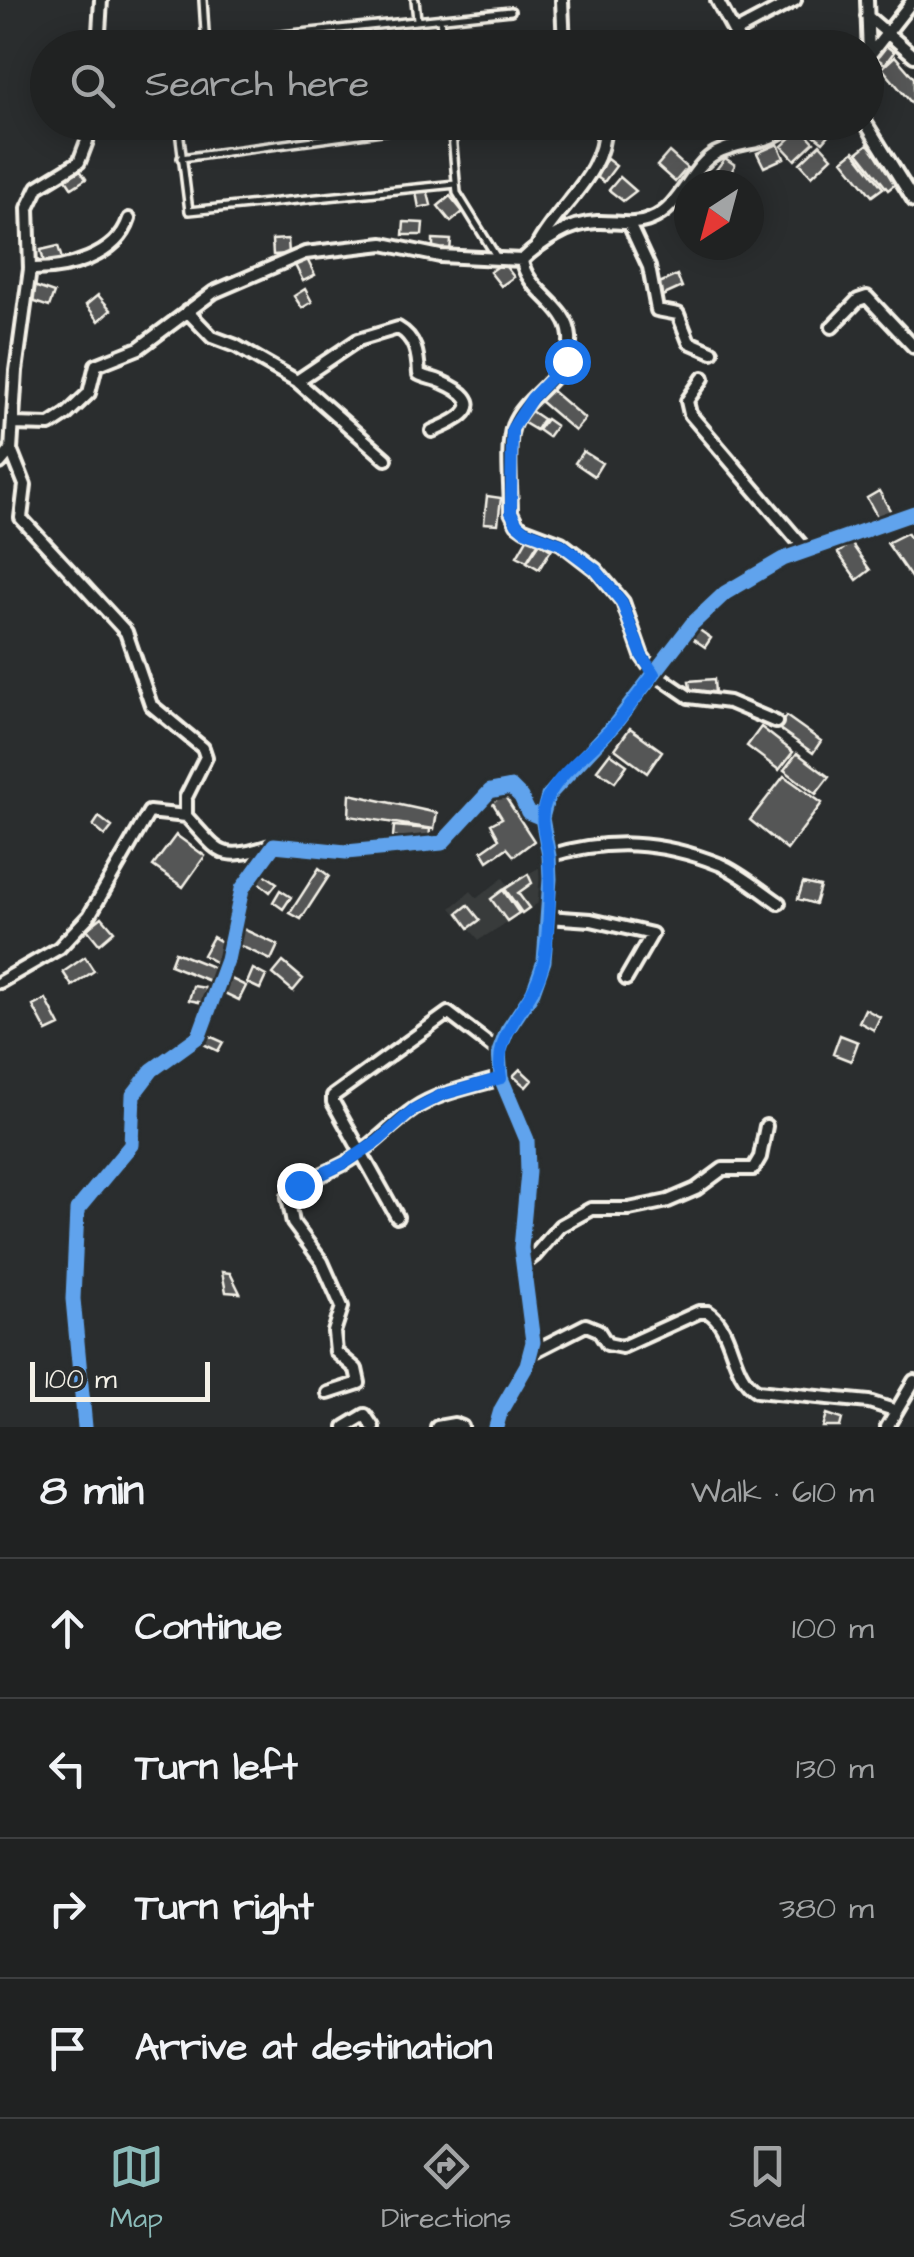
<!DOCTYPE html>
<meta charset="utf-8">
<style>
:root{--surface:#202222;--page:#2d2f2f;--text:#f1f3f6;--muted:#a2a4a5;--line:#3d3f40;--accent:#8bbbb9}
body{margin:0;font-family:"Architects Daughter",sans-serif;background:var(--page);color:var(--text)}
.compass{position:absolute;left:674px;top:170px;width:90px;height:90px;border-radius:50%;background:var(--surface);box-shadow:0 5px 25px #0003;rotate:216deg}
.scale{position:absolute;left:30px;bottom:25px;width:180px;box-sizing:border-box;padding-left:10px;border:5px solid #f4f1e8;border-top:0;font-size:28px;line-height:35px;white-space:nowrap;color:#f4f1e8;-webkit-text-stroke:8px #2a2d2e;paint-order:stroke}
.stop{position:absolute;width:30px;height:30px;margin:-22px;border:8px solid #1a73e8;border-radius:50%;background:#fff}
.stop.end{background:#1a73e8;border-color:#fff;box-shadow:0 2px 10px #0008}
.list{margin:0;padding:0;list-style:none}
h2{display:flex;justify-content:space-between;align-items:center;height:130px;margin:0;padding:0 40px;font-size:42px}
h2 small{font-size:32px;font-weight:400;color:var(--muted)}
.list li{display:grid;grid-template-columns:65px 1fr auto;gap:30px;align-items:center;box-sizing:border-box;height:140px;padding:0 40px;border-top:2px solid var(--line)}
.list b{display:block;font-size:38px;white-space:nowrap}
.list em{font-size:32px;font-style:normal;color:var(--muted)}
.icon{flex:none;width:55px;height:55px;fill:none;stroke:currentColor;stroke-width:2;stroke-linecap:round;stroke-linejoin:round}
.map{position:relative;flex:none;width:914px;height:1427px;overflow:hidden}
.search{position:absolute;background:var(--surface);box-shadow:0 5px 25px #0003;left:30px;right:30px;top:30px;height:110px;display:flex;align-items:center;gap:25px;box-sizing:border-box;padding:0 35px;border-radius:55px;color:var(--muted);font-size:38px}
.sheet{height:690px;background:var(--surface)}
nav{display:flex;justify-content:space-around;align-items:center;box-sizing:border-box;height:140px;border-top:2px solid var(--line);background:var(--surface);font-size:28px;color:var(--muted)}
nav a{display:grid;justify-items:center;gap:5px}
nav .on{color:var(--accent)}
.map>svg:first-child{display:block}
.built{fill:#373a3a}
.building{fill:#555756;stroke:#f4f1e8;stroke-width:2.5}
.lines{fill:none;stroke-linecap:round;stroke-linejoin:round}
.lane-casing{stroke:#f4f1e8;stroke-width:12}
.street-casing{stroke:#f4f1e8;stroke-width:18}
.lane{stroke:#2a2d2e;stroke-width:5}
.street{stroke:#2a2d2e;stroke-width:10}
.cycleway-casing{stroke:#2a2d2e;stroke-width:21}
.cycleway{stroke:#60a3ed;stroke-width:15}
.route{stroke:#1a73e8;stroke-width:12}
</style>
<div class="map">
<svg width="914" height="1427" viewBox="0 0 914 1427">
<rect width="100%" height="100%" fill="#2a2d2e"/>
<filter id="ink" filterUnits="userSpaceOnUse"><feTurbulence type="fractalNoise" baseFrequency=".01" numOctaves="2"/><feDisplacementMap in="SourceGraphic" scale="20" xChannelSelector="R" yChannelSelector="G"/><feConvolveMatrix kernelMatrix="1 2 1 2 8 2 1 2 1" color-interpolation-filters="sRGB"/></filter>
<g filter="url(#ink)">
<path class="built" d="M542 866 540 902 479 940 451 908 471 891 477 898 503 878 508 885Z"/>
<path class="building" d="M885 45 894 52 885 64 876 58Z
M895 56 914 78V106L882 68Z
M824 122H840L823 142 814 135Z
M801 128 814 142 795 160 782 146Z
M778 144 784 158 764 167 757 153Z
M820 144 832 157 812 176 800 163Z
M868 144 898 182 888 190 858 152Z
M854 151 883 188 872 196 843 160Z
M669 152 687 168 675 182 657 166Z
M725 158 735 165 724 185H711L717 177 713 174Z
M607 159 616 166 604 182 594 175Z
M78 167 86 179 72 188 64 176Z
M620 177 636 191 623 201 609 190Z
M427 189 431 205 419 208 416 192Z
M450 196 463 212 451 222 438 206Z
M404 222 423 223 422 235H403Z
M288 239 289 254 273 255 272 240Z
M433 239 451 240 450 252 433 251Z
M58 246 62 259 44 263 41 250Z
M307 259 315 275 303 281 295 265Z
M503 263 514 277 501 286 490 272Z
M677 275 682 287 660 297 655 285Z
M34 286 54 293 49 307 29 300Z
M305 289 312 302 302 308 294 296Z
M98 295 111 310 99 321 86 305Z
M550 389 585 419 575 431 540 401Z
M528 409 543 419 536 430 521 421Z
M546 419 556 426 548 437 538 430Z
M583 451 602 463 594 476 575 463Z
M879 491 891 512 878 518 867 498Z
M487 496 501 498 498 524 484 523Z
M907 533 914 543V582L887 543Z
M528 537 538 543 527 561 517 556Z
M540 543 551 550 539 569 527 562Z
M851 543 870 570 857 580 838 553Z
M698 629 711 638 705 647 692 638Z
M714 679 715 694 691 696 689 681Z
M786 716 821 741 813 753 778 728Z
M761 727 793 752 779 770 747 746Z
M630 728 662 751 647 773 615 749Z
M610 753 627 765 615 782 597 770Z
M797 753 829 777 816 794 784 770Z
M784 776 822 803 787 850 750 820Z
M350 794 437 813 434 829 349 816Z
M504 795 534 841 514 856 507 848 488 861 482 851 499 839 491 824 502 818 492 802Z
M99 817 112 827 105 836 93 826Z
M394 826 430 829 429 840 393 837Z
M176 835 205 856 183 887 153 866Z
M319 868 329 876 301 919 290 913Z
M264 874 277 883 270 892 258 882Z
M528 874 532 883 518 893 529 908 522 913 505 889Z
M803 883 820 887 815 904 798 899Z
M280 890 291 897 283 909 273 902Z
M503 890 519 913 507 921 491 899Z
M468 905 480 920 469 928 458 913Z
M102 917 114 931 99 944 87 929Z
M243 929 278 945 271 960 236 944Z
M213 937 227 945 217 963 203 955Z
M175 952 217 969 212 982 170 965Z
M85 957 94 971 72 986 63 972Z
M283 962 303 979 293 991 273 974Z
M253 969 266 976 260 989 247 983Z
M225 976 246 986 239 1000 218 990Z
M193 986 206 988 203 1003 189 1000Z
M46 999 60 1026 47 1032 33 1006Z
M865 1009 880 1017 874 1030 859 1022Z
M205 1034 223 1042 218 1051 201 1043Z
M840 1035 858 1042 851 1061 833 1054Z
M520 1069 532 1080 526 1087 513 1076Z
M222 1272 230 1273 240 1293 226 1292Z
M827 1414 842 1419 840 1427H823Z"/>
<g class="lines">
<defs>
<path id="lane" d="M203 0 206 48
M415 0 417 19
M440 18 443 48
M206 43 511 11
M178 122 189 211 456 184
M451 122 457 193 496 256
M181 158 448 122"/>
<path id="street" d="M562 0 564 48
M717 0 743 48
M867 0 869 56
M867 16 914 56
M735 32 795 0
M98 48 101 0
M866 60 913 0
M88 122 87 141 79 162 38 187 28 208 30 269 16 371 11 450 25 485 21 518 126 632 151 705 203 748 206 757 186 797V816
M865 122 914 201
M629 224 649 267 657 310 678 314 689 342 712 352
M538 244C561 202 607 174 604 122
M522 260C526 292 568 304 570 337 573 377 526 392 513 426 506 446 511 490 511 512L517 524 524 529 561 543 596 570 623 602 642 656 654 673 689 697 729 702 776 722
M522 260C542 241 570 223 597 222 616 221 633 227 651 219 681 208 690 167 716 153 746 138 766 147 795 122
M30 269C65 270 117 257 129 219
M187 311 212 337 236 346 297 381 386 459
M832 327 858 300 867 297 914 347
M703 378 687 401 690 414 806 550
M297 381 358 340 398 328C416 338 418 355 419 374 426 378 434 378 442 382 490 403 464 418 432 431
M13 424 50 425 67 414 89 393 96 365 139 348 214 292 305 253 383 244 440 256 522 260
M0 463 11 450
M549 856C608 838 661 841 719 864 740 873 760 890 779 903
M547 917 591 920 652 934 626 979
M0 982 59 948 89 916 149 812 186 816C222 855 219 862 273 845
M397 1217 333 1102V1096L448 1013 499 1052
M522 1265 535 1255 560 1226 591 1209H629L668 1201 696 1189 723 1169H753L760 1157 766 1126
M531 1353 586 1325 598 1330 607 1344 622 1347 699 1312H708C735 1329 729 1374 757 1391L869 1402 894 1410
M328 1393 359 1383 356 1369 336 1352 334 1332 342 1307 322 1262 293 1223 288 1197C304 1179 326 1174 347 1162 372 1147 390 1125 414 1109 439 1092 472 1087 501 1078
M85 1427 73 1299 77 1210 131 1145 133 1095 152 1070 199 1036 227 960 242 889 274 845 346 852 442 843 490 791 511 787 521 797 528 812 542 818
M345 1427 365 1415 373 1427
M437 1427 454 1424 462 1427
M496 1427 501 1410 527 1365 533 1342 521 1248 528 1172 527 1140 501 1078 499 1052 507 1031 533 992 544 961 550 879 549 856 542 818 548 796 615 724 692 624 725 593 783 559 914 513
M887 1427 914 1381"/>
</defs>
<use href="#lane" class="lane-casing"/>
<use href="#street" class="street-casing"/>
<use href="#lane" class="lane"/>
<use href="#street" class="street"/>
<defs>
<path id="cycleway" d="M85 1427 73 1299 77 1210 131 1145 133 1095 152 1070 199 1036 227 960 242 889 274 845 346 852 442 843 490 791 511 787 521 797 528 812 542 818
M496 1427 501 1410 527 1365 533 1342 521 1248 528 1172 527 1140 501 1078 499 1052 507 1031 533 992 544 961 550 879 549 856 542 818 548 796 615 724 692 624 725 593 783 559 914 513"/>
</defs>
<use href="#cycleway" class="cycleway-casing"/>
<use href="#cycleway" class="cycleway"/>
</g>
</g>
<g class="lines" filter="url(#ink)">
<path class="route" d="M299 1185 345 1163 378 1141 414 1109 441 1095 501 1078C493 1025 534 1009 544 960 549 932 551 889 549 861 548 840 537 822 546 801 558 773 592 750 612 728 627 711 640 692 654 674L642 656 622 602 596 570 561 544 524 530 517 524 511 512 512 429 532 398 567 361"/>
</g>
</svg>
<svg class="compass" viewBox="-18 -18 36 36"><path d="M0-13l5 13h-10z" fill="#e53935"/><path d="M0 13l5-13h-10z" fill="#a2a4a5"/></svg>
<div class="scale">100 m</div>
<div class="stop" style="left:567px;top:361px"></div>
<div class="stop end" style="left:299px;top:1185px"></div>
<div class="search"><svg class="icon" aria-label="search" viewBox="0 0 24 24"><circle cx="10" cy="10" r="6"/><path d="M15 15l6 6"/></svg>Search here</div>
</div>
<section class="sheet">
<h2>8 min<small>Walk · 610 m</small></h2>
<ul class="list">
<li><svg class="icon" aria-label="ahead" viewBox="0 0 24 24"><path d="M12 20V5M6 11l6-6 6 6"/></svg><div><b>Continue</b></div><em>100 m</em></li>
<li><svg class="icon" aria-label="left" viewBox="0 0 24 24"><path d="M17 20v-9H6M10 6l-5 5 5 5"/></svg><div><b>Turn left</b></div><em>130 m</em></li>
<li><svg class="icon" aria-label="right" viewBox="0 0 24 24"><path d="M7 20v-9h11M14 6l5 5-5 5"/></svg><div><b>Turn right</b></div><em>380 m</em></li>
<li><svg class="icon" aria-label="arrive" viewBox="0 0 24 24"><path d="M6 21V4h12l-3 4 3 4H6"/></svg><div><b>Arrive at destination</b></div></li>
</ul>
</section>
<nav>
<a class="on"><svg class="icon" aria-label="map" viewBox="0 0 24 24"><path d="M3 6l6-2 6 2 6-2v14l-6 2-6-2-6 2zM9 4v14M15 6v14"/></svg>Map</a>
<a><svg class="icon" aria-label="directions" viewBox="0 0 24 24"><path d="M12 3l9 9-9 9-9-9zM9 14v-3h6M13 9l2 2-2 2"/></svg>Directions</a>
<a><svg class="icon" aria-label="saved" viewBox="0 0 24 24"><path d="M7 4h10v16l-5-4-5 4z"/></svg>Saved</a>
</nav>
